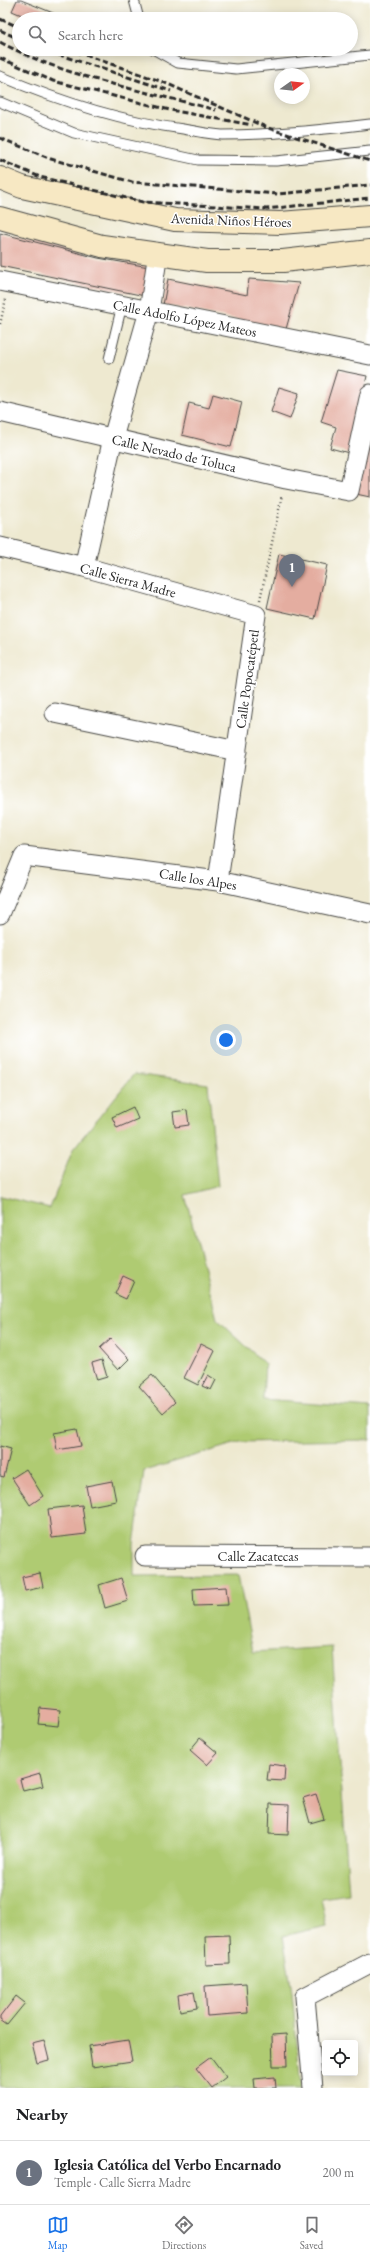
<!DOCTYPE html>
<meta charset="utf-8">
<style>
:root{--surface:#fff;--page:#f6f6f6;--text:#202124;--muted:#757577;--line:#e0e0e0;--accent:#1a73e8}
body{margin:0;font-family:"EB Garamond",serif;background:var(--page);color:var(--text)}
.controls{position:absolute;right:12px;bottom:12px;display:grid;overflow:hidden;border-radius:4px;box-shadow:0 2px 10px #0003}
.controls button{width:36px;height:36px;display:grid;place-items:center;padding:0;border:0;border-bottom:1px solid var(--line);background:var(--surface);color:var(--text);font:20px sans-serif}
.compass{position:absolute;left:274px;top:68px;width:36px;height:36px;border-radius:50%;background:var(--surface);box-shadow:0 2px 10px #0003;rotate:75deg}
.you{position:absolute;left:226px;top:1040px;width:14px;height:14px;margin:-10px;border:3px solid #fff;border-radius:50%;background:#1a73e8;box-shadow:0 0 0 6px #1a73e833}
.badge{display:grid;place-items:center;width:26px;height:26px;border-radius:50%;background:var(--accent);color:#fff;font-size:13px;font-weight:700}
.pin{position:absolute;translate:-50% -33px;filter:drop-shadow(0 1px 2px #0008)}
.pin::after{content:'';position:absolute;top:21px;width:14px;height:12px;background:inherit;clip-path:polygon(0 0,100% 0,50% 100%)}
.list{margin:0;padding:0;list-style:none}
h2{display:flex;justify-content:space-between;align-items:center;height:52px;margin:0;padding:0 16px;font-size:17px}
h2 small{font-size:13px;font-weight:400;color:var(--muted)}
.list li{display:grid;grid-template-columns:26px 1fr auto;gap:12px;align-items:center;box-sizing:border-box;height:64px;padding:0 16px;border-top:1px solid var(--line)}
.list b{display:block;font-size:15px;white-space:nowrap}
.list p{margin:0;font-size:13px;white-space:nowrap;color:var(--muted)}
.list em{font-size:13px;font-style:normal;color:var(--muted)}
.icon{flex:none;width:22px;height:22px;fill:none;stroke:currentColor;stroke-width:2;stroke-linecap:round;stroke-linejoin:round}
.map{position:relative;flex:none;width:370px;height:2088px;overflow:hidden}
.search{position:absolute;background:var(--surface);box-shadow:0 2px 10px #0003;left:12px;right:12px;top:12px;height:44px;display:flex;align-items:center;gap:10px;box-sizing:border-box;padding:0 14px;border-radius:22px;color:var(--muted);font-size:15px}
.sheet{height:116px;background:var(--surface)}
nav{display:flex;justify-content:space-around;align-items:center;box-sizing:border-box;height:56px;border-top:1px solid var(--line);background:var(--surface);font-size:11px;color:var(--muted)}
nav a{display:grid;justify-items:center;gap:2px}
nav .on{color:var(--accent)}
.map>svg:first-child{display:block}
.green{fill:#afcb72;stroke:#6d7b4e}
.building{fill:#e4ada0}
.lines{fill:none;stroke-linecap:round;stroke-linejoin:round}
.lane-casing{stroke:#484844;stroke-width:11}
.street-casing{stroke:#484844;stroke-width:21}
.secondary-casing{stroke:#484844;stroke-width:24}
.path{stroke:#484844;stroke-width:2.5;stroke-dasharray:1 3;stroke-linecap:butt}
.lane{stroke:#fff;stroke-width:9}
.street{stroke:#fff;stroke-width:19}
.secondary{stroke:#f7e8c3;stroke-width:22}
.rail{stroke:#2b2b2b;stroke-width:3;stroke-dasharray:6 3;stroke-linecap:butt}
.labels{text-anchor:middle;stroke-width:3;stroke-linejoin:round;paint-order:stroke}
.street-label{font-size:14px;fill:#2b2b2b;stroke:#fff}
</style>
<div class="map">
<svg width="370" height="2088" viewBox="0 0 370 2088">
<rect width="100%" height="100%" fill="#fff"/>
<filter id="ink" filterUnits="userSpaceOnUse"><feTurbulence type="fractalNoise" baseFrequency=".025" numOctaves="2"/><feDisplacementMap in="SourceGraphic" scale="8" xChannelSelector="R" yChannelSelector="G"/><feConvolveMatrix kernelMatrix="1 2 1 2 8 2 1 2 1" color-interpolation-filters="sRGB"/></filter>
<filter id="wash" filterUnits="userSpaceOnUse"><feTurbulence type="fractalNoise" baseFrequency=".012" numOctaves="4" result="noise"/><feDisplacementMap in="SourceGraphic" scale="16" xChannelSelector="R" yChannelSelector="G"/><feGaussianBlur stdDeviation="0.9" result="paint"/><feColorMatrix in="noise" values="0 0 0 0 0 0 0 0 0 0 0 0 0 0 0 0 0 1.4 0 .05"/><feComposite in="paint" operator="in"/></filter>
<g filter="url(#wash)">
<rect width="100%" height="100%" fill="#eee9d0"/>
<path class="green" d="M134 1074 208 1084 218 1186 185 1195 217 1319 265 1364 263 1400 370 1408V1440L240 1442 144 1471 134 1545V1576L238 1575 253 1652 332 1647 349 1894 321 1898 327 1926 283 1936 292 1992 301 2088H0V1196L50 1208 73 1149Z"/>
<g id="blocks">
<path class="building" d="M17 0H21L68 19H31L12 11Z
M0 233 98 258 149 267 145 296 0 266Z
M168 279 247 295 249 279 299 283 286 329 163 305Z
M337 370 367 376 349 453 330 448 336 427 321 422Z
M279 387 299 393 290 419 271 412Z
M213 394 242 402 231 447 182 435 189 403 209 408Z
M369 441H370V497L356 494Z
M279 554 327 565 315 619 267 608Z
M133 1107 138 1119 117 1128 112 1117Z
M187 1110 189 1125 175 1127 173 1112Z
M123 1276 134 1281 126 1299 115 1294Z
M110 1339 129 1359 118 1370 99 1349Z
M201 1344 215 1351 198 1385 184 1378Z
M102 1360 107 1377 97 1380 92 1363Z
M152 1375 175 1402 163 1413 139 1386Z
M208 1375 216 1380 211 1390 202 1386Z
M77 1429 81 1446 57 1450 54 1433Z
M0 1446 11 1449 4 1477 0 1476Z
M26 1469 43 1496 30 1505 12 1478Z
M112 1481 116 1501 90 1506 86 1486Z
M82 1505 86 1534 52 1538 48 1509Z
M40 1573 43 1587 25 1591 22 1577Z
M121 1578 128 1601 105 1608 99 1585Z
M226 1587 228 1605 194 1606 193 1589Z
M40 1708 60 1710 58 1726 38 1724Z
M200 1738 218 1753 207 1765 190 1750Z
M269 1764 285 1766 284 1781 267 1780Z
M40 1773 43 1786 23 1791 20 1779Z
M316 1794 324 1819 310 1823 303 1798Z
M270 1804 289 1805 288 1835 269 1834Z
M229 1935 230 1964 206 1965 205 1936Z
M246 1983 248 2013 207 2016 205 1986Z
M194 1992 197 2008 180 2011 178 1995Z
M16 1996 25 2003 7 2025 0 2020V2017Z
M286 2034 287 2066H273L272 2035Z
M44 2040 49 2060 37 2063 32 2043Z
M128 2040 132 2061 92 2067 89 2046Z
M211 2057 226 2077 212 2088 196 2068Z
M275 2077 276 2088H255L254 2079Z"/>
</g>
</g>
<g filter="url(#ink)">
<use href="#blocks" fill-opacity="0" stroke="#484844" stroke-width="1"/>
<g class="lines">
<defs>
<path id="lane" d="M134 0 139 19
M153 49 178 63 236 69 370 55
M0 76C59 101 119 121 183 129 196 131 209 134 222 135 272 135 321 130 370 124
M0 102 74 133 198 160 276 161 370 151
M109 359 122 305"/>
<path id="street" d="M0 281 370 355
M0 412 286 479 349 491 370 394
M0 547 84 567 256 615 218 881
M84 567 113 438 149 311 158 253
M55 713 237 751
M0 914 24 856 218 881 370 914
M145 1556 370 1557
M313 2088 305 1997 370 1963"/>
<path id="secondary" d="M0 178 22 187 175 220 280 223 370 216
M0 218 102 246 207 261H283L370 251"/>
</defs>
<use href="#lane" class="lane-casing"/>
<use href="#street" class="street-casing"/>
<use href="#secondary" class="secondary-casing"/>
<path class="path" d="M0 324 6 299
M260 600 282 495"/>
<use href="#lane" class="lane"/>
<use href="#street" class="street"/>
<use href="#secondary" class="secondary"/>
<path class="rail" d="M0 19 19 27
M0 30 19 39
M0 42C68 79 143 90 216 110
M41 49 171 91
M68 49 163 82 268 128 370 161
M0 58 53 81 170 110 252 125
M0 138 51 159 132 182 278 194 370 185
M0 160 40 177 143 202 266 209 370 198"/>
</g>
</g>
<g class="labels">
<g class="street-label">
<text transform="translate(231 220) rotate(2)" y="5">Avenida Niños Héroes</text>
<text transform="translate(185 318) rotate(11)" y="5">Calle Adolfo López Mateos</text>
<text transform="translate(174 453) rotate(13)" y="5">Calle Nevado de Toluca</text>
<text transform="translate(128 580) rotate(15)" y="5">Calle Sierra Madre</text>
<text transform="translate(247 679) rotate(-82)" y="5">Calle Popocatépetl</text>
<text transform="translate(198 879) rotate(9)" y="5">Calle los Alpes</text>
<text x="258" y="1561">Calle Zacatecas</text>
</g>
</g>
</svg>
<div class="controls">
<button><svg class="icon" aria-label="locate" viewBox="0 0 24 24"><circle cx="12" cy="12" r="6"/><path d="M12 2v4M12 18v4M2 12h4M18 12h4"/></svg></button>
</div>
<svg class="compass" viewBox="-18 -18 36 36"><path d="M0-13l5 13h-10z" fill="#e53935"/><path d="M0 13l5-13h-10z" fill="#757577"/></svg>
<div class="you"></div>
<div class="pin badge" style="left:292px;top:587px;background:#6b7280">1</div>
<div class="search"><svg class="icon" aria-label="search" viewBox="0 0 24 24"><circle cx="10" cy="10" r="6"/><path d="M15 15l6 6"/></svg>Search here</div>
</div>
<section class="sheet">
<h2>Nearby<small></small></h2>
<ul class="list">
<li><span class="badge" style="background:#6b7280">1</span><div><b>Iglesia Católica del Verbo Encarnado</b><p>Temple · Calle Sierra Madre</p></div><em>200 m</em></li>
</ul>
</section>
<nav>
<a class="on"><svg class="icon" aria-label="map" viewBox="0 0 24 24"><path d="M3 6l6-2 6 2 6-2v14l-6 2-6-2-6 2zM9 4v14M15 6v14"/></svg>Map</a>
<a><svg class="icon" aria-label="directions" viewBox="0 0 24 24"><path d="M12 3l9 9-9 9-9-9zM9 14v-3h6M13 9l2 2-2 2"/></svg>Directions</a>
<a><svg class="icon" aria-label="saved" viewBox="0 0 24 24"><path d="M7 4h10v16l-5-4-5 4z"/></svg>Saved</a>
</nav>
